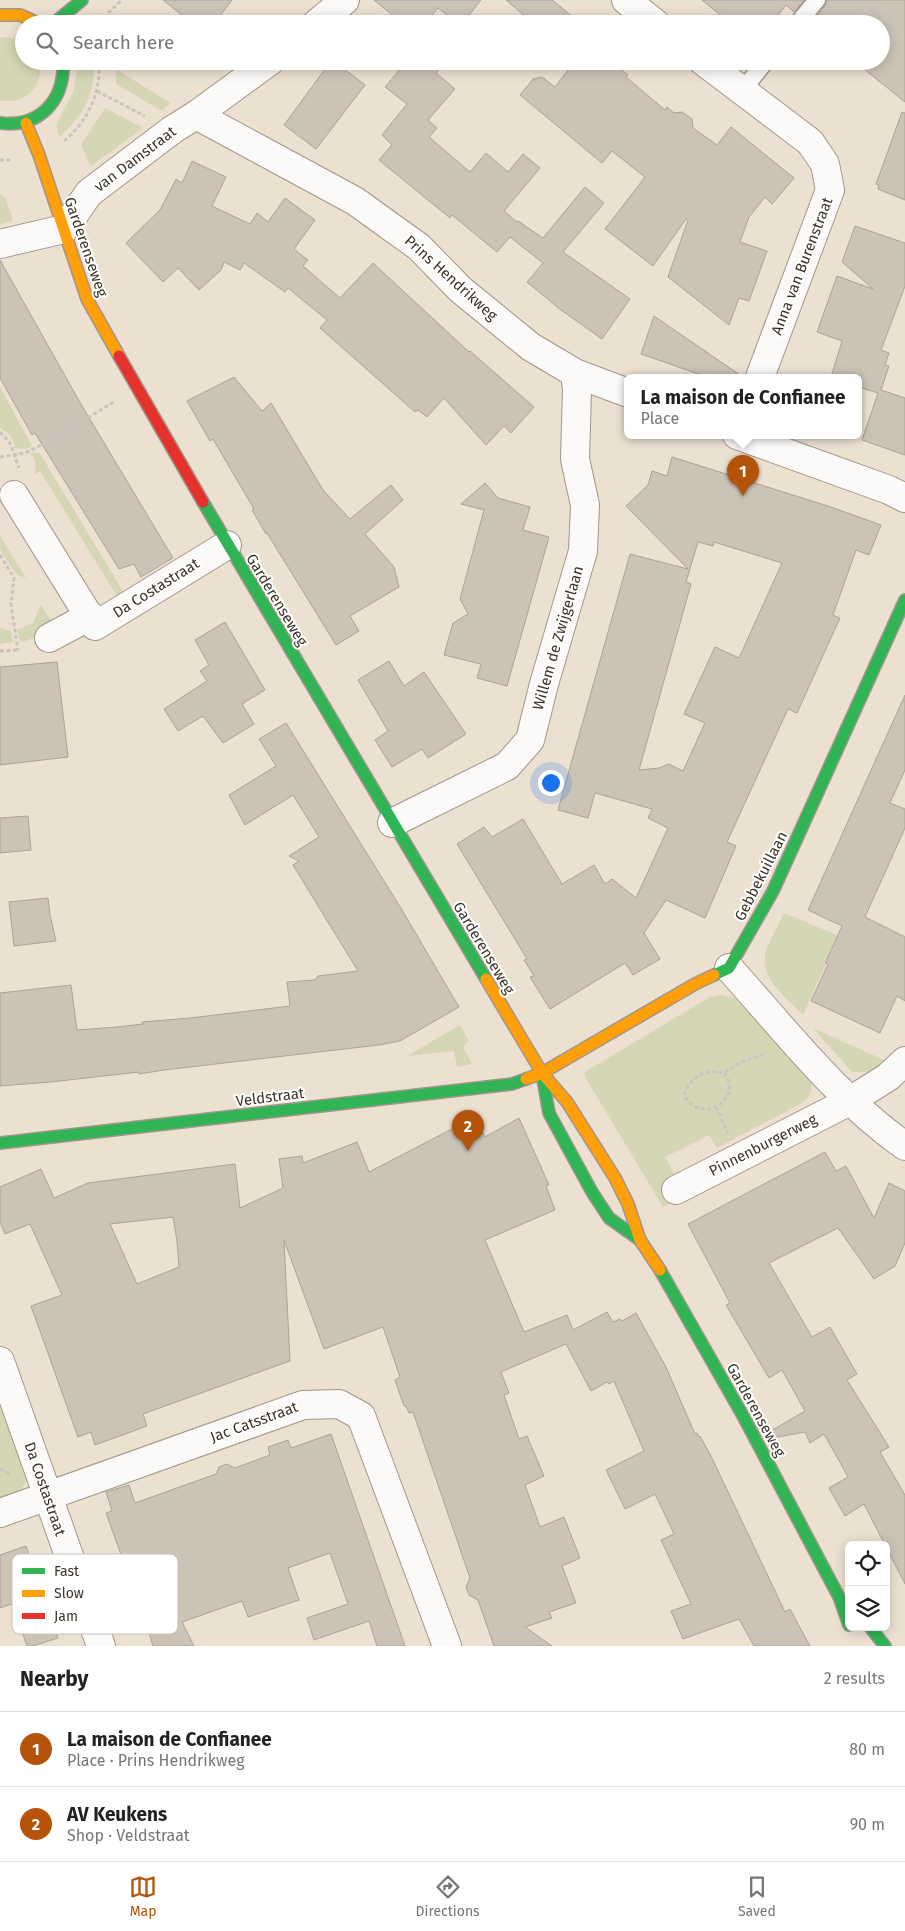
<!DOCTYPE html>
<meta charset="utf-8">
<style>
:root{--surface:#fff;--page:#f6f6f6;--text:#222;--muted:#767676;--line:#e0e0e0;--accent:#b45309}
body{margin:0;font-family:"Fira Sans",sans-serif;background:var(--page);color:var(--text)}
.controls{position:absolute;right:15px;bottom:15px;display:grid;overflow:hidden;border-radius:8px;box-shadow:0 2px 12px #0003}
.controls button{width:45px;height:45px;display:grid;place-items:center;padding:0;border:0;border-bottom:1px solid var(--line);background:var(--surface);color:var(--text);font:25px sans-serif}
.you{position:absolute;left:550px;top:782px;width:18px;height:18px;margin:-12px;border:4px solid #fff;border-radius:50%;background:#1a73e8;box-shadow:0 0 0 8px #1a73e833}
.badge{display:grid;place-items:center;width:32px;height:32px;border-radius:50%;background:var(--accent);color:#fff;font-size:16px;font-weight:700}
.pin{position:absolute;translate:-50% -41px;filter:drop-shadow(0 1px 2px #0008)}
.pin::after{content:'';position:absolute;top:26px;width:18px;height:15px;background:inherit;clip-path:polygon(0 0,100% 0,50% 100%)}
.popup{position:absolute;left:624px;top:374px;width:238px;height:65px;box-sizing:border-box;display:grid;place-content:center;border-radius:8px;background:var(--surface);filter:drop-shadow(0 1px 4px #0005);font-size:16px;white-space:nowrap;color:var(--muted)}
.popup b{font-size:19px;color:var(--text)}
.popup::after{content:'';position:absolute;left:50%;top:100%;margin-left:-10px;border:10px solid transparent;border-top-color:var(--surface)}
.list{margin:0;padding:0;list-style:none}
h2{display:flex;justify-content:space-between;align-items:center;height:65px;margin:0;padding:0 20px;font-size:21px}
h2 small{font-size:16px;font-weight:400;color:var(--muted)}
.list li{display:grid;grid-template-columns:32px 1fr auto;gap:15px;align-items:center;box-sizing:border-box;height:75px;padding:0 20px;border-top:1px solid var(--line)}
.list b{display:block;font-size:19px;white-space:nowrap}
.list p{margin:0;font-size:16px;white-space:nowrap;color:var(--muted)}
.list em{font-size:16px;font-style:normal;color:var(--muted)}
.icon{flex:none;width:28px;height:28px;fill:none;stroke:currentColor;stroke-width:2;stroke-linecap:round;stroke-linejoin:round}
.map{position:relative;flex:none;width:905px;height:1646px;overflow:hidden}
.search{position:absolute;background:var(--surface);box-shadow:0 2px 12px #0003;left:15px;right:15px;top:15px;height:55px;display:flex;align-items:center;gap:12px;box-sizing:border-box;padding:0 18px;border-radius:28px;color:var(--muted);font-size:19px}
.sheet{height:215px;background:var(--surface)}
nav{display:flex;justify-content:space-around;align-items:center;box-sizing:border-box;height:70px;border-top:1px solid var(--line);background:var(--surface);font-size:14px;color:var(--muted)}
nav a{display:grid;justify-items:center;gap:2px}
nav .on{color:var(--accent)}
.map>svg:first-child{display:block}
.green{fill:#d5d6b4}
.building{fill:#ccc3b7;stroke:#aca297;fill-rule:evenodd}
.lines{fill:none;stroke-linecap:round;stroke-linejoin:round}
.lane-casing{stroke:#a0978c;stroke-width:19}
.street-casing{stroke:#a0978c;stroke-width:30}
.fast-casing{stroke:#a0978c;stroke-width:14}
.slow-casing{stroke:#a0978c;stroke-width:14}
.jam-casing{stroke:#a0978c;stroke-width:14}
.path{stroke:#c9c6c0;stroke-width:3;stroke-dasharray:4 2.5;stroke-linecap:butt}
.lane{stroke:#fcfaf8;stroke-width:16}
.street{stroke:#fcfaf8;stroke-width:28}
.fast{stroke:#30b455;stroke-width:11}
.slow{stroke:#ff9f0a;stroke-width:11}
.jam{stroke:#e5322d;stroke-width:11}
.labels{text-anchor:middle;stroke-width:4;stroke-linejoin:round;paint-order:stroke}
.street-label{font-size:15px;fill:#3b3328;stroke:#fff}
.key{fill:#fff;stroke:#c4c2be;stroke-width:1}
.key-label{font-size:14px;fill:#3b3328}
</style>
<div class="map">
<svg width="905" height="1646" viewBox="0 0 905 1646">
<rect width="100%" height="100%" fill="#ece0d1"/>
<path class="green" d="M7 37 24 40V61H40C44 86 25 106 0 100V38Z
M79 61H94C96 92 83 117 60 136L57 132V123L73 92Z
M116 69 170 103 162 111 116 84Z
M105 108 143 128 91 166 81 145Z
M0 193 6 199 13 221 0 224Z
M0 387 32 446 26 449 14 448C15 438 8 432 0 428Z
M39 452 124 593 117 596 40 471 35 474C36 465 36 460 30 453Z
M0 536 26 578 17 575 0 550Z
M41 605 52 622C41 633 35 640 20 642L17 630 33 623Z
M0 628 11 631 13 642 0 644Z
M784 913 837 935 824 963 826 964 803 1015C785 996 757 977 767 948 772 936 779 924 784 913Z
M722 995 735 998 747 1006 810 1079C814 1089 811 1096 802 1103L717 1148 709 1135 665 1157 676 1176 664 1182 675 1201 663 1207 585 1077V1072L710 997Z
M460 1025 469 1041 463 1047 472 1064 457 1067 454 1051 407 1056Z
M813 1028 884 1060 887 1064 874 1072H852Z
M0 1387 28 1480C21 1491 13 1494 0 1499Z"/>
<path class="building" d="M163 0H232L214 24H193Z
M374 0H481L462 24H458L438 8 425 24H403Z
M506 0H552L582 24H534Z
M702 0H804L794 12 786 5 771 24H731Z
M827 0H905V102L854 61H881V24H810L825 6Z
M331 61H334L365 85 316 149 284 125Z
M407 61H447L436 73 455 89 428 120 437 128 429 137 470 172 486 153 508 172 523 154 540 168 504 211 517 222 518 221 543 238 585 187 604 203 563 252 630 299 602 339 561 310 527 282 543 263 510 237 497 252 452 215 450 218 379 160 392 145 382 135 407 104 385 87Z
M575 61H611L628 75 626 77 665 110 667 107 674 113 682 112 692 119 693 128 717 145 731 127 794 178 772 204 765 197 749 217 740 242 767 251 749 301 739 298 729 325 668 277 688 220 686 219 653 266 605 229 645 177 612 151 602 163 520 95 533 79 542 77 555 87Z
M902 112 905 113V200L878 189 879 185 876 184Z
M192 161 226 177 212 206 250 224 257 213 268 222 285 198 315 220 294 249 308 260 303 266 340 298 373 263 469 352 470 351 534 407 511 433 504 426 486 445 444 398 427 417 418 410 415 412 320 328 327 320 288 288 285 292 244 263 240 270 224 262 221 270 199 290 178 268 163 282 126 243 160 210 176 179 182 183Z
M855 226 905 243V286L881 350 889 353 885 365 889 366 881 390 905 398V455L862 440 878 393 858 387V377H831L842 341 817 332 837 276 873 289 842 262Z
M0 260 82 406 173 558 141 577 134 564 119 569 35 433 32 435 0 378Z
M654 316 743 377H707L641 354Z
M234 377 262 411 271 403 323 490 350 519 391 485 403 500 365 534 394 567 399 587 350 616 359 631 336 645 267 533 266 534 252 510 254 509 213 439 210 441 187 401Z
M672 457 831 507 881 525 869 555 856 550 833 615 840 618 797 713 788 709 727 842 736 846 705 918 666 900 644 933 660 959 633 975 625 963 550 1009 530 977 534 976 524 960 527 959 457 844 484 827 492 837 523 819 562 884 594 865 605 884 612 879 636 898 668 828 648 818 652 809 595 793 588 818 558 810 630 554 688 569 626 506 648 485 652 471 667 476ZM698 542 713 546 714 542 782 563 739 658 715 647 684 714 705 723 683 771 669 764 659 768 639 770 691 584 686 582Z
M485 483 498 498 530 507 523 530 549 537 507 686 477 678 481 664 444 655 453 623 468 614 460 599 484 510 461 504Z
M225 622 265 690 242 704 254 724 223 743 203 716 178 731 164 709 207 681 200 671 209 665 195 640Z
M389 661 404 686 424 672 466 734 428 758 422 749 392 767 375 740 388 731 358 680Z
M57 662 68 757 0 765V667Z
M905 695V770L890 803 905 809V828L865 917 905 937V1001L897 996 880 1033 811 1001 828 964 825 963 842 926 808 910Z
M286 723 402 910 459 1007 400 1041 379 1045 164 1070 139 1074V1072L51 1082 0 1086V993L71 985 77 1030 117 1027 143 1024 142 1022 190 1018 290 1006 287 982 315 980 318 976 358 971 293 865 299 861 289 856 319 837 293 795 245 825 229 795 276 766 259 739Z
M28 816 31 850 0 853V818Z
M48 898 50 915 56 941 14 946 9 902Z
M475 1117 485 1137 519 1118 549 1185 546 1186 555 1210 485 1240 524 1332 567 1315 573 1330 607 1312 613 1322 620 1319 622 1321 636 1313 666 1367 695 1434 697 1433 699 1437 700 1436 711 1456 785 1612 790 1609 810 1646H754L739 1619 683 1639 671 1611 691 1604 661 1540 674 1534 655 1494 625 1509 606 1470 644 1451 614 1381 609 1384 607 1382 591 1391 566 1344 501 1372 509 1393 504 1395 519 1439 527 1436 544 1476 525 1485 540 1527 564 1517 580 1558 562 1566 576 1603 549 1612 552 1618 525 1627 552 1646H494L478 1600 469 1595 466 1587 470 1578 413 1412 409 1413 406 1406H404L395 1380 400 1377 383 1327 324 1349 284 1240 290 1361 143 1414 147 1426 95 1445 91 1432 78 1437 31 1306 62 1295 30 1224 5 1234 0 1222V1187L41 1169 54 1198 88 1183 235 1164 240 1208 283 1188 279 1159 302 1156 303 1163 357 1142 369 1172ZM173 1217 177 1241 179 1267 137 1284 110 1224Z
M825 1152 836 1171 846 1166 874 1218 889 1183 905 1191V1243L895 1266 874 1279 838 1228 769 1263 812 1337 830 1327 857 1374 847 1380 889 1447 880 1452 905 1495V1584L864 1504 845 1516 829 1488 848 1477 824 1434 810 1443 805 1432 772 1438 769 1432 805 1411 782 1370 769 1378 726 1305 730 1303 688 1224Z
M331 1434 405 1646H377L369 1621 314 1640 307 1618 348 1604 330 1553 288 1568 299 1600 248 1617 242 1601 182 1622 194 1646H153L149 1632 106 1513 112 1511 106 1492 129 1485 135 1503 216 1474 219 1467 227 1464 235 1468 270 1455 268 1447 288 1440 291 1448Z
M26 1546 58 1638 33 1646H27L12 1604 0 1608V1555Z"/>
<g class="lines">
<defs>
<path id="lane" d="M797 24 817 0
M741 92 766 61"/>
<path id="street" d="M626 0 656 24
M316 24 345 0
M703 61 810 142 825 164 830 190 760 377
M196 115 355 201 419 247 461 290 531 347 575 373 628 393
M0 244 64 229 89 193 172 130 196 115 270 61
M737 435 889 490 905 498
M14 495 95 626 227 545
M49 638 90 616
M392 823 507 766 530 740 544 684 583 551 585 505 575 459 577 390 575 373
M729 968C785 1030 837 1098 905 1146
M676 1190 850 1101 888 1077 905 1061
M0 1361 101 1646
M0 1513 303 1405 339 1404 361 1416 447 1646"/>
<path id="fast" d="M53 24 82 0
M0 123C40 128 65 100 63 61
M203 502 486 979
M714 975 729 968 773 891 905 600
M542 1073 549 1113 592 1192 609 1218 640 1240
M0 1143 512 1084 526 1079
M660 1270 742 1414 839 1597 849 1625
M870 1627 885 1646"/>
<path id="slow" d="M0 15H20L40 24
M26 123 39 155 87 299 119 356
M486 979 542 1073 567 1102 615 1178 628 1204 640 1240 660 1270
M526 1079 542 1073 695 984 714 975"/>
<path id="jam" d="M119 356 203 502"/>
</defs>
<use href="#lane" class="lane-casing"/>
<use href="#street" class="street-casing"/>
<use href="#fast" class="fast-casing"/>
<use href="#slow" class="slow-casing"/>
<use href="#jam" class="jam-casing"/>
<path class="path" d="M108 13 122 0
M97 91 145 116
M64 141C88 121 101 93 99 61
M0 160H12
M0 432 10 443 19 468
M0 457 25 453 58 437 115 401
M0 555 14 578 11 604 18 650
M0 651 19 650
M724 1073C744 1098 702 1127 684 1095 690 1077 705 1068 724 1073L740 1062 760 1056 765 1051
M716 1107 728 1133
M0 1469 11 1474"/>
<use href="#lane" class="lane"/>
<use href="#street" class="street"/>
<use href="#fast" class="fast"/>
<use href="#slow" class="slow"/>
<use href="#jam" class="jam"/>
</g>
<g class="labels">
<g class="street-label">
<text transform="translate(135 159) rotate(-37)" y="5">van Damstraat</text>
<text transform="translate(86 247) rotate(71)" y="5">Garderenseweg</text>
<text transform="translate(802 266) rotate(-69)" y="5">Anna van Burenstraat</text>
<text transform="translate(451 278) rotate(42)" y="5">Prins Hendrikweg</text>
<text transform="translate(156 588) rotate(-32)" y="5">Da Costastraat</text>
<text transform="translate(277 600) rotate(59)" y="5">Garderenseweg</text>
<text transform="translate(558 638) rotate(-74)" y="5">Willem de Zwijgerlaan</text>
<text transform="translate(761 876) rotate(-63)" y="5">Gebbekuillaan</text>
<text transform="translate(484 948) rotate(59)" y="5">Garderenseweg</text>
<text transform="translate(270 1097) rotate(-7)" y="5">Veldstraat</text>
<text transform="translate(763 1145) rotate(-27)" y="5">Pinnenburgerweg</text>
<text transform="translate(756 1410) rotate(61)" y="5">Garderenseweg</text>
<text transform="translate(254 1422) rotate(-20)" y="5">Jac Catsstraat</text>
<text transform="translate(45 1489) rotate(71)" y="5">Da Costastraat</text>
</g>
</g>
<rect x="12" y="1554" width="166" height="80" rx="8" class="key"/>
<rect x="22" y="1568" width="23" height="6" fill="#30b455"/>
<rect x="22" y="1590" width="23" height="7" fill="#ff9f0a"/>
<rect x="22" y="1613" width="23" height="6" fill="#e5322d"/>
<g class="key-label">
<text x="54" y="1576">Fast</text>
<text x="54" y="1598">Slow</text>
<text x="54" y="1621">Jam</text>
</g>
</svg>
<div class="controls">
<button><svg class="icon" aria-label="locate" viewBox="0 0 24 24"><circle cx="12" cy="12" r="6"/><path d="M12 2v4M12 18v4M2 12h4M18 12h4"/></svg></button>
<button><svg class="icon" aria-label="layers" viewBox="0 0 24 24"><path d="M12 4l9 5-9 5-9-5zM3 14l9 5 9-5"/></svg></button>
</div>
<div class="you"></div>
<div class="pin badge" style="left:743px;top:496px">1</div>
<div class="popup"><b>La maison de Confianee</b>Place</div>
<div class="pin badge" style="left:468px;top:1151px">2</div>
<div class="search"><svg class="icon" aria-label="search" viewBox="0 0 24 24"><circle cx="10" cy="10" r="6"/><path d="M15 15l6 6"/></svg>Search here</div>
</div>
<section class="sheet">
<h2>Nearby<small>2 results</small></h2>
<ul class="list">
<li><span class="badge">1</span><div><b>La maison de Confianee</b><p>Place · Prins Hendrikweg</p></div><em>80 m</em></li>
<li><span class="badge">2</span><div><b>AV Keukens</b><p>Shop · Veldstraat</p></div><em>90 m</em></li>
</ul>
</section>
<nav>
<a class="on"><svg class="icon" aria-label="map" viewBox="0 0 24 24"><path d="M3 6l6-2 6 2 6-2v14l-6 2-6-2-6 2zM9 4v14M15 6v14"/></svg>Map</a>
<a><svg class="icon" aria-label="directions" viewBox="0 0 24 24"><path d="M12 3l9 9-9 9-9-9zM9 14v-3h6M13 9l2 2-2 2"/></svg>Directions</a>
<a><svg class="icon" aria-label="saved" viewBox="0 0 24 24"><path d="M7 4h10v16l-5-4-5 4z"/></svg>Saved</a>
</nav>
